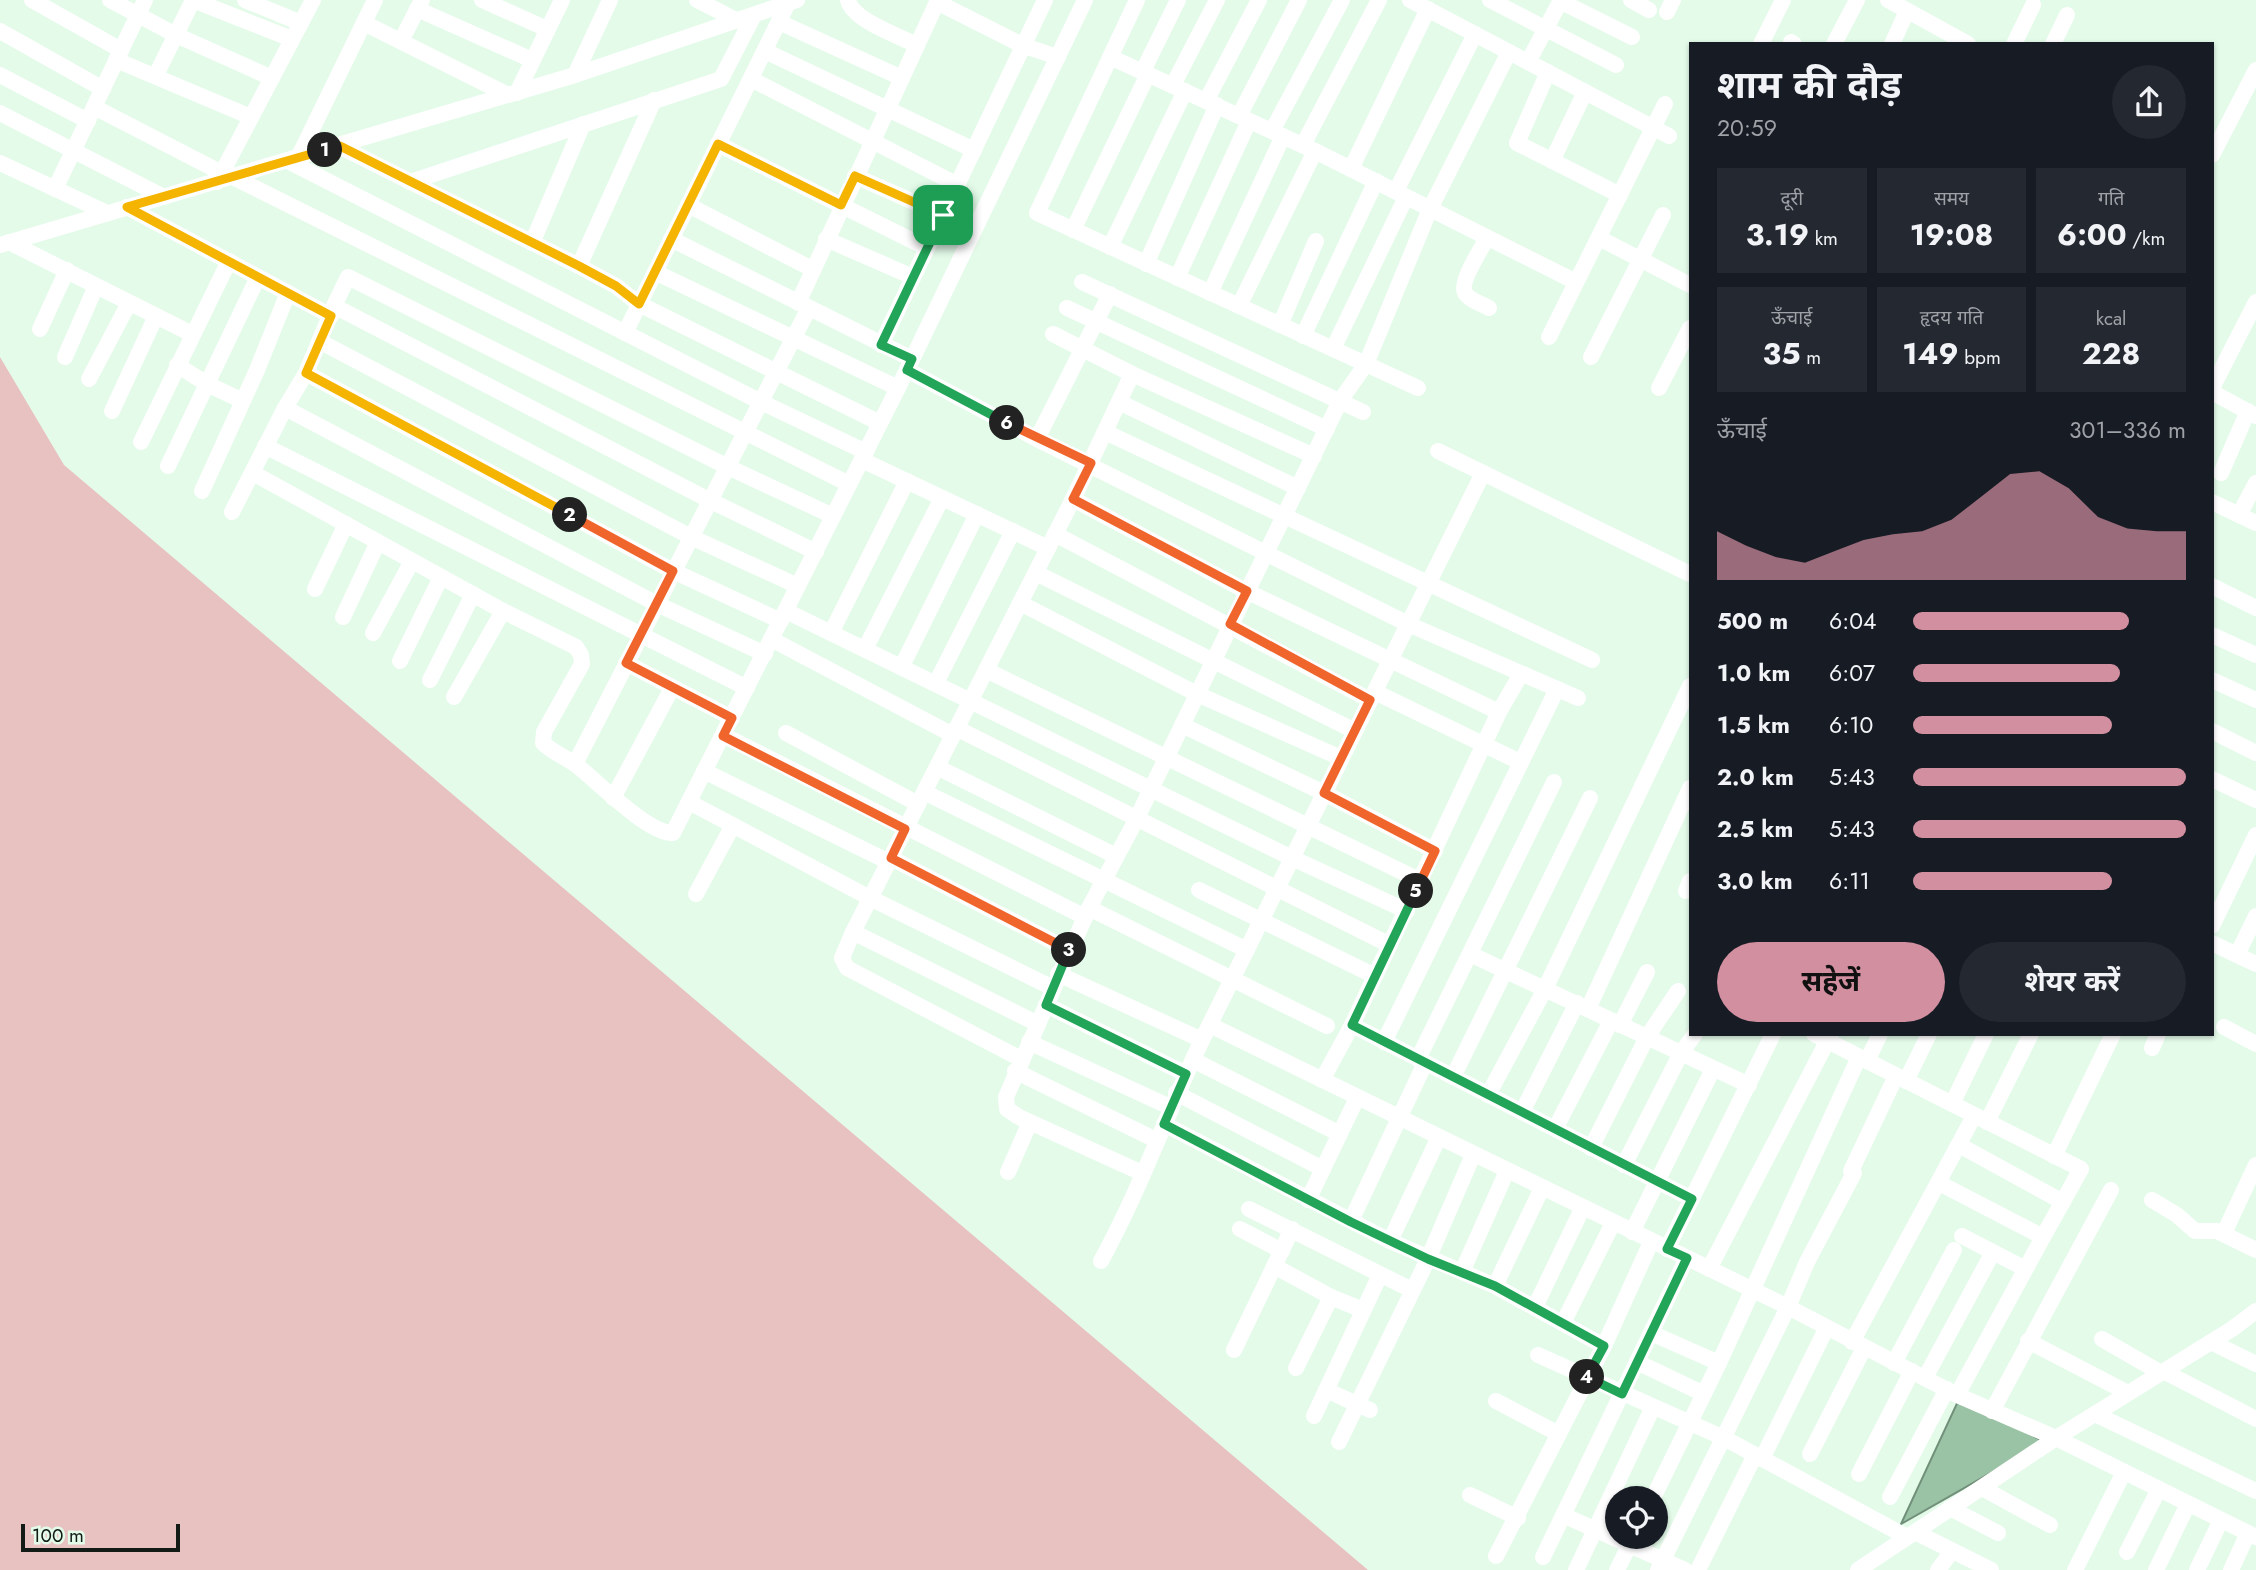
<!DOCTYPE html>
<html lang="hi">
<head>
<meta charset="utf-8">
<style>
	:root { --surface:#171b24; --page:#242831; --text:#f1f3f6; --muted:#9ea1a6; --accent:#d28fa0 }
	body { margin:0; font-family:Jost,"Noto Sans Devanagari",sans-serif; background:var(--page); color:var(--text); height:100vh; display:flex; flex-direction:column; font-size:26px; white-space:nowrap }
	* { box-sizing:border-box; margin:0 }
	p { font-size:23px; color:var(--muted) }
	.icon { flex:none; width:38px; height:38px; fill:none; stroke:currentColor; stroke-width:2; stroke-linecap:round; stroke-linejoin:round }
	.map { position:relative; flex:1; overflow:hidden }
	.side { position:absolute; left:1689px; top:42px; width:525px; height:994px; display:flex; flex-direction:column; background:var(--surface); border-radius:0px; box-shadow:0 2px 5px #0004 }
	.side>* { flex:none }
	.buttons { position:absolute; left:1605px; top:1486px; display:grid; gap:14px }
	.buttons a { display:grid; place-items:center; width:63px; height:63px; border-radius:50%; background:var(--surface); box-shadow:0 2px 5px #0004; font-size:35px }
	.scale { position:absolute; left:21px; bottom:18px; width:159px; box-sizing:border-box; padding-left:7px; border:4px solid #121b15; border-top:0; font-size:19px; line-height:24px; white-space:nowrap; color:#121b15; -webkit-text-stroke:5px #e4fbea; paint-order:stroke }
	.pin { position:absolute; display:grid; place-items:center; width:60px; height:60px; color:#fff; margin:-30px; border-radius:14px; box-shadow:0 4px 10px #0006 }
	.km { position:absolute; width:35px; height:35px; margin:-18px; border-radius:50%; background:#222; color:#fff; font-size:19px; line-height:35px; text-align:center }
	.round { display:grid; place-items:center; flex:none; width:74px; height:74px; border-radius:37px; background:var(--page) }
	.summary { display:flex; align-items:center; justify-content:space-between; height:119px; padding:0 28px }
	h1 { font-size:38px; font-weight:700; line-height:52px }
	.metrics { display:grid; grid-template-columns:repeat(3,1fr); gap:10px; height:119px; padding:7px 28px }
	.metrics div { display:grid; align-content:center; border-radius:0px; background:var(--page); text-align:center }
	.metrics b { font-size:30px; font-weight:700 }
	.metrics small { font-size:19px; font-weight:400 }
	.metrics p { font-size:19px }
	.chart { height:196px; padding:14px 28px }
	.chart p { display:flex; justify-content:space-between }
	.chart svg { width:100%; height:126px; margin-top:7px; fill:var(--accent); opacity:.7 }
	.action { display:flex; gap:14px; margin-top:auto; padding:14px 28px }
	.action a { flex:1; height:80px; border-radius:42px; background:var(--accent); color:#111; font-size:28px; font-weight:700; line-height:80px; text-align:center }
	.action a+a { background:var(--page); color:var(--text) }
	ul { padding:0 28px; list-style:none; font-size:23px }
	li { display:grid; grid-template-columns:112px 84px 1fr; align-items:center; height:52px }
	li i { height:18px; border-radius:9px; background:var(--accent) }
	.map>svg:first-child { display:block }
</style>
</head>
<body>
<div class="map">
<svg width="2256" height="1570" viewBox="0 0 2256 1570">
	<rect width="100%" height="100%" fill="#e4fbea"/>
	<path fill="#e8c1c1" d="M 0,357 L 64,465 L 1368,1570 L 0,1570 Z"/>
	<path fill="#9ac2a5" stroke="#71907a" stroke-width="2" d="M 1959,1399 L 2045,1442 L 1901,1524 Z"/>
	<g fill="none" stroke-linecap="round" stroke-linejoin="round">
		<g stroke="#fff" stroke-width="16">
			<path d="M 32,0 L 121,50"/>
			<path d="M 110,0 L 176,35 L 272,78"/>
			<path d="M 193,0 L 292,39"/>
			<path d="M 245,0 L 301,23"/>
			<path d="M 482,0 L 547,29"/>
			<path d="M 697,0 L 736,20"/>
			<path d="M 848,0 C 852,20 899,36 917,45"/>
			<path d="M 1137,0 L 1037,213 L 1418,388"/>
			<path d="M 1410,0 L 1669,136"/>
			<path d="M 1490,0 L 1616,65"/>
			<path d="M 1631,0 L 1649,10"/>
			<path d="M 1888,0 L 1968,44"/>
			<path d="M 1560,1 L 1632,37"/>
			<path d="M 937,2 L 1024,46 L 1058,57"/>
			<path d="M 417,9 L 532,60"/>
			<path d="M 1667,12 L 1673,0"/>
			<path d="M 779,22 L 902,78"/>
			<path d="M 364,23 L 508,95"/>
			<path d="M 0,31 L 103,89"/>
			<path d="M 401,41 L 422,0"/>
			<path d="M 1791,42 L 1794,44"/>
			<path d="M 1761,44 L 1783,0"/>
			<path d="M 1834,44 L 1857,0"/>
			<path d="M 1892,44 L 1907,11"/>
			<path d="M 2014,44 L 2033,5"/>
			<path d="M 2053,44 L 2067,15"/>
			<path d="M 765,51 L 974,150"/>
			<path d="M 1110,57 L 1315,151 L 1576,282"/>
			<path d="M 116,60 L 251,117"/>
			<path d="M 1528,62 L 1561,0"/>
			<path d="M 1143,71 L 1178,0"/>
			<path d="M 1548,72 L 1517,143 L 1620,195"/>
			<path d="M 0,75 L 88,121"/>
			<path d="M 156,75 L 193,0"/>
			<path d="M 575,75 L 610,0"/>
			<path d="M 751,79 L 958,185"/>
			<path d="M 1173,85 L 1217,0"/>
			<path d="M 517,93 L 562,0"/>
			<path d="M 1206,101 L 1259,0"/>
			<path d="M 94,107 L 222,173"/>
			<path d="M 0,113 L 164,197"/>
			<path d="M 1239,116 L 1299,0"/>
			<path d="M 1272,131 L 1342,0"/>
			<path d="M 718,144 L 927,248"/>
			<path d="M 1303,145 L 1379,0"/>
			<path d="M 339,146 L 579,266 L 654,100"/>
			<path d="M 2212,155 L 2256,70"/>
			<path d="M 298,158 L 375,0"/>
			<path d="M 288,161 L 761,402 L 866,452"/>
			<path d="M 1552,161 L 1585,92"/>
			<path d="M 0,163 L 107,213"/>
			<path d="M 1351,169 L 1428,9"/>
			<path d="M 855,176 L 943,215"/>
			<path d="M 233,177 L 849,484"/>
			<path d="M 217,182 L 313,0"/>
			<path d="M 410,182 L 721,79 L 754,15"/>
			<path d="M 55,189 L 145,0"/>
			<path d="M 1396,191 L 1475,34"/>
			<path d="M 688,205 L 812,269"/>
			<path d="M 127,207 L 331,316"/>
			<path d="M 1073,230 L 1148,74"/>
			<path d="M 1487,238 C 1482,248 1459,282 1465,293 C 1469,300 1482,304 1489,308"/>
			<path d="M 1599,238 L 1690,285"/>
			<path d="M 671,239 L 912,359"/>
			<path d="M 826,239 L 913,277"/>
			<path d="M 9,242 L 192,334"/>
			<path d="M 532,243 L 583,124"/>
			<path d="M 0,245 L 575,75 L 797,0"/>
			<path d="M 1110,247 L 1185,91"/>
			<path d="M 1146,264 L 1217,105"/>
			<path d="M 579,266 L 616,286 L 639,304 L 880,423"/>
			<path d="M 655,272 L 898,388"/>
			<path d="M 1177,278 L 1249,121"/>
			<path d="M 1082,282 L 1363,412"/>
			<path d="M 1210,293 L 1283,136"/>
			<path d="M 798,303 L 938,0"/>
			<path d="M 334,306 L 348,277 L 728,467 L 833,516"/>
			<path d="M 1239,306 L 1315,151"/>
			<path d="M 1067,308 L 1327,429"/>
			<path d="M 1280,325 L 1316,241"/>
			<path d="M 40,329 L 67,270"/>
			<path d="M 625,333 L 788,3"/>
			<path d="M 1053,334 L 1132,374 L 1314,456"/>
			<path d="M 1303,336 L 1376,181"/>
			<path d="M 1549,337 L 1665,104"/>
			<path d="M 321,342 L 691,537 L 798,586"/>
			<path d="M 881,345 L 1045,0"/>
			<path d="M 1333,349 L 1406,197"/>
			<path d="M 65,357 L 96,286"/>
			<path d="M 1591,357 L 1663,215"/>
			<path d="M 177,365 L 207,384 L 241,400"/>
			<path d="M 907,370 L 1037,439 L 1408,624 L 1578,698"/>
			<path d="M 306,373 L 673,571 L 781,621"/>
			<path d="M 89,379 L 129,303"/>
			<path d="M 1659,388 L 1690,328"/>
			<path d="M 2212,388 L 2256,302"/>
			<path d="M 2212,392 L 2256,416"/>
			<path d="M 1119,402 L 1298,488"/>
			<path d="M 285,408 L 657,604 L 765,654"/>
			<path d="M 112,411 L 156,316"/>
			<path d="M 1105,432 L 1592,660"/>
			<path d="M 1037,439 L 1110,294"/>
			<path d="M 141,442 L 229,261"/>
			<path d="M 265,446 L 747,688"/>
			<path d="M 1438,451 L 1690,574"/>
			<path d="M 862,460 L 1048,548"/>
			<path d="M 168,466 L 258,277"/>
			<path d="M 253,473 L 503,611 L 576,647 L 581,655 L 582,664 L 544,732 L 543,743 C 552,752 565,757 575,764 C 596,780 648,834 673,833 L 907,370 L 1085,0"/>
			<path d="M 2221,473 L 2248,411"/>
			<path d="M 202,491 L 257,370 L 288,293"/>
			<path d="M 1073,499 L 1246,591 L 1499,712"/>
			<path d="M 2212,502 L 2256,523"/>
			<path d="M 232,512 L 285,408 L 306,373 L 334,306 L 709,500 L 816,552"/>
			<path d="M 2239,515 L 2256,483"/>
			<path d="M 1055,534 L 1370,700"/>
			<path d="M 1036,573 L 1355,731"/>
			<path d="M 2212,586 L 2256,608"/>
			<path d="M 315,589 L 346,524"/>
			<path d="M 1020,603 L 1197,694 L 1341,758"/>
			<path d="M 786,611 L 1292,858 L 1407,911"/>
			<path d="M 343,617 L 378,542"/>
			<path d="M 373,633 L 412,561"/>
			<path d="M 831,633 L 907,481"/>
			<path d="M 2212,635 L 2256,655"/>
			<path d="M 771,639 L 953,735"/>
			<path d="M 865,649 L 942,498"/>
			<path d="M 400,661 L 441,577"/>
			<path d="M 626,663 L 732,718"/>
			<path d="M 902,666 L 977,514"/>
			<path d="M 986,670 L 1421,881"/>
			<path d="M 430,680 L 473,594"/>
			<path d="M 2212,680 L 2256,700"/>
			<path d="M 936,683 L 1013,531"/>
			<path d="M 1375,692 L 1520,762"/>
			<path d="M 454,697 L 503,611"/>
			<path d="M 1182,725 L 1324,793 L 1435,851"/>
			<path d="M 956,728 L 1390,945"/>
			<path d="M 2212,731 L 2256,753"/>
			<path d="M 786,733 L 918,804"/>
			<path d="M 723,735 L 1085,917"/>
			<path d="M 575,764 L 809,308"/>
			<path d="M 937,767 L 1116,856"/>
			<path d="M 704,771 L 889,862"/>
			<path d="M 2212,779 L 2256,800"/>
			<path d="M 924,792 L 1247,950"/>
			<path d="M 613,798 L 672,688"/>
			<path d="M 689,802 L 870,898 L 1053,988"/>
			<path d="M 891,858 L 1069,950"/>
			<path d="M 1199,890 L 1375,976"/>
			<path d="M 1686,891 L 1690,881"/>
			<path d="M 696,894 L 733,825"/>
			<path d="M 1089,908 L 1327,1026"/>
			<path d="M 2212,926 L 2256,835"/>
			<path d="M 853,932 L 1038,1024"/>
			<path d="M 2212,943 L 2256,964"/>
			<path d="M 1470,954 L 1749,1085"/>
			<path d="M 2237,955 L 2256,916"/>
			<path d="M 1058,974 L 1202,1040"/>
			<path d="M 1046,1005 L 1186,1074"/>
			<path d="M 1588,1009 L 1690,788"/>
			<path d="M 1210,1025 L 1788,1307 L 1957,1395 L 2056,1438 L 2256,1537"/>
			<path d="M 1352,1025 L 1692,1199"/>
			<path d="M 1620,1025 L 1647,972"/>
			<path d="M 2224,1027 L 2256,1044"/>
			<path d="M 1814,1034 L 2081,1169 L 2043,1237"/>
			<path d="M 1029,1042 L 1170,1107"/>
			<path d="M 1384,1042 L 1557,689"/>
			<path d="M 2152,1048 L 2158,1034"/>
			<path d="M 1021,1059 L 847,968 L 842,958 L 853,932 L 1073,499 L 1132,374"/>
			<path d="M 1418,1059 L 1554,782"/>
			<path d="M 1193,1060 L 1340,1134"/>
			<path d="M 1867,1061 L 1880,1034"/>
			<path d="M 1015,1071 L 1156,1140"/>
			<path d="M 1453,1077 L 1590,798"/>
			<path d="M 1322,1080 L 1352,1025 L 1499,712 L 1521,674"/>
			<path d="M 1906,1081 L 1929,1034"/>
			<path d="M 1176,1093 L 1323,1169"/>
			<path d="M 1488,1095 L 1545,989 L 1690,686"/>
			<path d="M 1952,1104 L 1986,1034"/>
			<path d="M 1522,1112 L 1577,1003"/>
			<path d="M 1987,1122 L 2031,1034"/>
			<path d="M 1164,1124 L 1390,1241 L 1495,1286 L 1604,1346"/>
			<path d="M 1555,1129 L 1611,1021"/>
			<path d="M 1959,1145 L 2063,1202"/>
			<path d="M 1591,1148 L 1647,1037 L 1678,991"/>
			<path d="M 2054,1156 L 2113,1034"/>
			<path d="M 1624,1165 L 1681,1053 L 1695,1034"/>
			<path d="M 1851,1171 L 1896,1076"/>
			<path d="M 1008,1172 L 1030,1122"/>
			<path d="M 1142,1173 L 1019,1117 L 1007,1109 L 1006,1097 L 1089,908 L 1136,820 L 1340,401 L 1366,364 L 1430,209 L 1509,52"/>
			<path d="M 1939,1183 L 2043,1237 L 1957,1395"/>
			<path d="M 1308,1200 L 1357,1098"/>
			<path d="M 2152,1200 L 2177,1215 L 2195,1231 L 2217,1231 L 2256,1250"/>
			<path d="M 1249,1209 L 1412,1290"/>
			<path d="M 1351,1221 L 1425,1063"/>
			<path d="M 1240,1229 L 1282,1251"/>
			<path d="M 1632,1232 L 1713,1069"/>
			<path d="M 2224,1233 L 2256,1165"/>
			<path d="M 1962,1236 L 2018,1265"/>
			<path d="M 1390,1241 L 1439,1137"/>
			<path d="M 1667,1249 L 1773,1034"/>
			<path d="M 1101,1261 C 1140,1190 1167,1113 1202,1040 L 1483,473"/>
			<path d="M 1274,1266 L 1331,1297 L 1363,1310"/>
			<path d="M 1709,1269 L 1831,1034"/>
			<path d="M 1462,1272 L 1507,1171"/>
			<path d="M 1495,1286 L 1542,1188"/>
			<path d="M 1535,1307 L 1582,1209"/>
			<path d="M 1564,1321 L 1613,1223"/>
			<path d="M 1651,1333 L 1719,1363"/>
			<path d="M 2102,1339 L 2161,1373"/>
			<path d="M 2028,1341 L 2128,1393"/>
			<path d="M 1852,1342 L 1974,1116"/>
			<path d="M 2211,1342 L 2256,1364"/>
			<path d="M 1234,1350 L 1292,1229"/>
			<path d="M 1538,1355 L 1724,1438 L 1907,1537"/>
			<path d="M 1637,1362 L 1704,1394"/>
			<path d="M 1894,1363 L 1954,1250"/>
			<path d="M 1296,1368 L 1331,1297"/>
			<path d="M 2165,1372 L 2256,1419"/>
			<path d="M 1925,1378 L 1993,1252"/>
			<path d="M 1326,1390 L 1370,1410"/>
			<path d="M 1496,1401 L 1559,1434"/>
			<path d="M 1992,1411 L 2111,1190"/>
			<path d="M 2095,1414 L 2256,1491"/>
			<path d="M 1314,1416 L 1380,1275"/>
			<path d="M 1339,1442 L 1428,1259 L 1473,1155"/>
			<path d="M 1810,1454 L 1864,1348"/>
			<path d="M 1762,1459 L 1826,1329"/>
			<path d="M 1859,1474 L 1912,1371"/>
			<path d="M 1982,1488 L 2050,1525"/>
			<path d="M 1470,1495 L 1518,1518"/>
			<path d="M 1890,1497 L 1947,1389"/>
			<path d="M 1653,1498 L 1719,1363 L 1859,1057"/>
			<path d="M 1950,1508 L 1998,1533"/>
			<path d="M 1563,1515 L 1685,1570"/>
			<path d="M 1915,1532 L 1991,1570"/>
			<path d="M 2127,1552 L 2159,1489"/>
			<path d="M 1496,1556 L 1604,1346 L 1651,1242"/>
			<path d="M 1543,1557 L 1687,1258"/>
			<path d="M 1576,1570 L 1653,1407"/>
			<path d="M 1617,1570 L 1634,1536"/>
			<path d="M 1658,1570 L 1788,1307 L 1807,1262 L 1854,1173"/>
			<path d="M 1698,1570 L 1755,1455"/>
			<path d="M 1858,1570 L 2056,1438 L 2232,1329 L 2256,1311"/>
			<path d="M 1938,1570 L 1952,1551"/>
			<path d="M 2075,1570 L 2124,1472"/>
			<path d="M 2156,1570 L 2188,1504"/>
			<path d="M 2197,1570 L 2221,1520"/>
			<path d="M 2231,1570 L 2248,1533"/>
		</g>
	</g>
	<g fill="none" stroke-linecap="round" stroke-linejoin="round">
		<defs>
			<path id="split-1" d="M 325,150 L 340,146 L 579,266 L 616,286 L 639,304 L 718,144 L 841,205 L 855,176 L 943,215"/>
			<path id="split-2" d="M 325,150 L 127,207 L 331,316 L 306,373 L 570,515"/>
			<path id="split-3" d="M 570,515 L 673,571 L 626,663 L 732,718 L 723,736 L 905,829 L 891,858 L 1069,950"/>
			<path id="split-4" d="M 1069,950 L 1046,1005 L 1186,1074 L 1164,1124 L 1351,1222 L 1428,1259 L 1495,1286 L 1604,1346 L 1587,1377"/>
			<path id="split-5" d="M 1416,891 L 1352,1025 L 1692,1199 L 1667,1249 L 1687,1258 L 1622,1394 L 1587,1377"/>
			<path id="split-6" d="M 1007,423 L 1091,463 L 1073,499 L 1247,591 L 1230,624 L 1370,700 L 1324,793 L 1435,851 L 1416,891"/>
			<path id="split-7" d="M 943,215 L 881,345 L 912,359 L 907,370 L 1007,423"/>
		</defs>
		<use href="#split-1" stroke="#fff" stroke-width="14"/>
		<use href="#split-2" stroke="#fff" stroke-width="14"/>
		<use href="#split-3" stroke="#fff" stroke-width="14"/>
		<use href="#split-4" stroke="#fff" stroke-width="14"/>
		<use href="#split-5" stroke="#fff" stroke-width="14"/>
		<use href="#split-6" stroke="#fff" stroke-width="14"/>
		<use href="#split-7" stroke="#fff" stroke-width="14"/>
		<use href="#split-1" stroke="#f5b400" stroke-width="9"/>
		<use href="#split-2" stroke="#f5b400" stroke-width="9"/>
		<use href="#split-3" stroke="#f0652b" stroke-width="9"/>
		<use href="#split-4" stroke="#22a559" stroke-width="9"/>
		<use href="#split-5" stroke="#22a559" stroke-width="9"/>
		<use href="#split-6" stroke="#f0652b" stroke-width="9"/>
		<use href="#split-7" stroke="#22a559" stroke-width="9"/>
	</g>
</svg>
<div class="buttons">
<a><svg class="icon" aria-label="locate" viewBox="0 0 24 24"><circle cx="12" cy="12" r="6"/><path d="M12 2v4M12 18v4M2 12h4M18 12h4"/></svg></a>
</div>
<div class="scale">100 m</div>
<div class="pin" style="left:943px;top:215px;background:#1e9e55"><svg class="icon" aria-label="arrive" viewBox="0 0 24 24"><path d="M6 21V4h12l-3 4 3 4H6"/></svg></div>
<b class="km" style="left:325px;top:150px">1</b>
<b class="km" style="left:570px;top:515px">2</b>
<b class="km" style="left:1069px;top:950px">3</b>
<b class="km" style="left:1587px;top:1377px">4</b>
<b class="km" style="left:1416px;top:891px">5</b>
<b class="km" style="left:1007px;top:423px">6</b>
<section class="side">
<div class="summary"><div><h1>शाम की दौड़</h1><p>20:59</p></div><a class="round"><svg class="icon" aria-label="share" viewBox="0 0 24 24"><path d="M12 15V3M7 8l5-5 5 5M5 13v7h14v-7"/></svg></a></div>
<div class="metrics">
<div><p>दूरी</p><b>3.19<small> km</small></b></div>
<div><p>समय</p><b>19:08</b></div>
<div><p>गति</p><b>6:00<small> /km</small></b></div>
</div>
<div class="metrics">
<div><p>ऊँचाई</p><b>35<small> m</small></b></div>
<div><p>हृदय गति</p><b>149<small> bpm</small></b></div>
<div><p>kcal</p><b>228</b></div>
</div>
<div class="chart"><p><span>ऊँचाई</span>301–336 m</p>
<svg viewBox="0 0 160 44" preserveAspectRatio="none"><path d="M0 44V27L10 32L20 36L30 38L40 34L50 30L60 28L70 27L80 23L90 15L100 7L110 6L120 12L130 22L140 26L150 27L160 27V44z"/></svg>
</div>
<ul>
<li><b>500 m</b>6:04<i style="width:79%"></i></li>
<li><b>1.0 km</b>6:07<i style="width:76%"></i></li>
<li><b>1.5 km</b>6:10<i style="width:73%"></i></li>
<li><b>2.0 km</b>5:43<i style="width:100%"></i></li>
<li><b>2.5 km</b>5:43<i style="width:100%"></i></li>
<li><b>3.0 km</b>6:11<i style="width:73%"></i></li>
</ul>
<div class="action"><a>सहेजें</a><a>शेयर करें</a></div>
</section>
</div>
</body>
</html>
